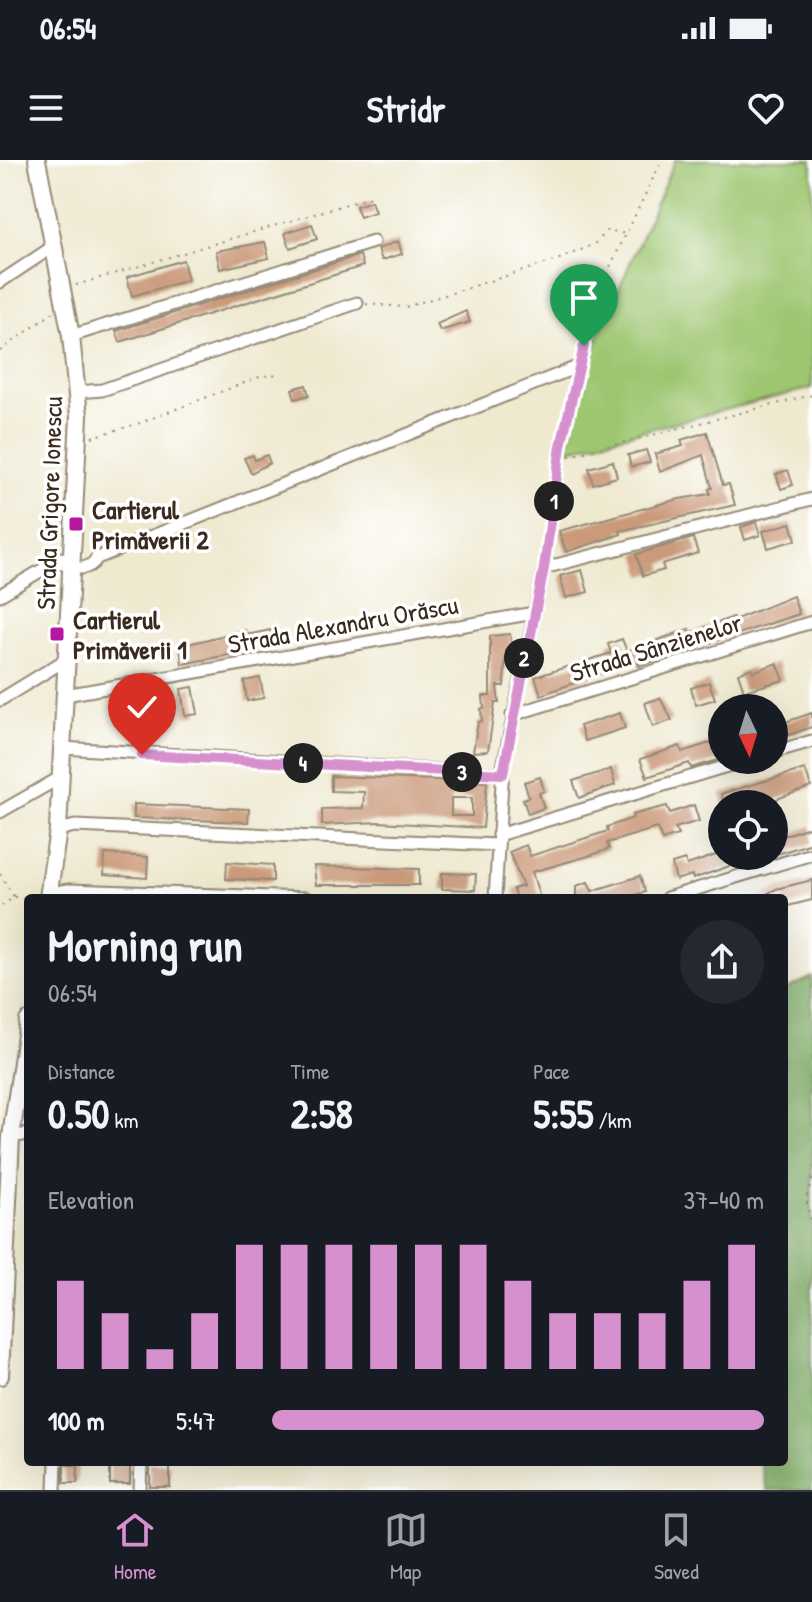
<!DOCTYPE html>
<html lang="en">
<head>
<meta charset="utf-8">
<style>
	:root { --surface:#171b24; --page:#242831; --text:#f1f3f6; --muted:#9ea1a6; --line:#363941; --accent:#d690ce }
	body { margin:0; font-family:"Patrick Hand",sans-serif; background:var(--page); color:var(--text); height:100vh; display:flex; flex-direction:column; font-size:30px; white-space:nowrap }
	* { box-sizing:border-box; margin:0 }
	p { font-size:26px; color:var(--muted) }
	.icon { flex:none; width:44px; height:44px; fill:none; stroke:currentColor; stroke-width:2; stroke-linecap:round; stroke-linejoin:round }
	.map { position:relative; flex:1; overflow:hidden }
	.details { position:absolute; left:24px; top:734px; width:764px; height:572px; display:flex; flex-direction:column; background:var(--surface); border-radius:8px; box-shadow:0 8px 32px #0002 }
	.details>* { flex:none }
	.needle { width:52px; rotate:176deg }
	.tools { position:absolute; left:708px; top:534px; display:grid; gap:16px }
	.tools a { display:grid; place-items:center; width:80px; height:80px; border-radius:50%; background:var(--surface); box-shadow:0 8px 32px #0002; font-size:40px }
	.pin { position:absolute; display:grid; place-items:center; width:68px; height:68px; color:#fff; margin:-82px -34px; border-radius:50% 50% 50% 0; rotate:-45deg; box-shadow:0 0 8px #0007 }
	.pin .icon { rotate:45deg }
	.km { position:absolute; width:40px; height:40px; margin:-20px; border-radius:50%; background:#222; color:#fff; font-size:22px; line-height:40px; text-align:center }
	.round { display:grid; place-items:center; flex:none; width:84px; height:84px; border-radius:42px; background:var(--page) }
	.head { display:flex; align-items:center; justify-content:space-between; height:136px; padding:0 24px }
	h1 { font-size:44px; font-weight:700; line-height:60px }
	.stats { display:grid; grid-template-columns:repeat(3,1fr); gap:12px; height:136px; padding:8px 24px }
	.stats div { display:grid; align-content:center }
	.stats b { font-size:40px; font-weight:700 }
	.stats small { font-size:22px; font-weight:400 }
	.stats p { font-size:22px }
	.chart { height:224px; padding:16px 24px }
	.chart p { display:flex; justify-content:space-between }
	.chart svg { width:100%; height:144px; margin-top:8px; stroke:var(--accent); stroke-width:6 }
	ul { padding:0 24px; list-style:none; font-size:26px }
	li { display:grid; grid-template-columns:128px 96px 1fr; align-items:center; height:60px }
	li i { height:20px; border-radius:10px; background:var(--accent) }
	.status { display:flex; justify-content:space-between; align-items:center; height:56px; padding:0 40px; background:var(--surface); direction:ltr }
	.status svg { height:22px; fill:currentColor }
	header { display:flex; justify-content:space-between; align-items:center; height:104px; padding:0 24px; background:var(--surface); font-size:36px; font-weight:700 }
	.tab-bar { display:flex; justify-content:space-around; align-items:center; height:112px; border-top:2px solid var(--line); background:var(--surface); font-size:22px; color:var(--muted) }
	.tab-bar a { display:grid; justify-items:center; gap:4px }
	.tab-bar .current { color:var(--accent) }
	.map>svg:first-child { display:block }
</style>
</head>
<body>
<div class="status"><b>06:54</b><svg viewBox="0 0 49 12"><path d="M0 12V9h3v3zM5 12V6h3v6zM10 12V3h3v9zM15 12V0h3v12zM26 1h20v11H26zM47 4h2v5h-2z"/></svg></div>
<header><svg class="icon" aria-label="menu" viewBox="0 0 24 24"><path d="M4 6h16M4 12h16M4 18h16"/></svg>Stridr<svg class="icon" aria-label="heart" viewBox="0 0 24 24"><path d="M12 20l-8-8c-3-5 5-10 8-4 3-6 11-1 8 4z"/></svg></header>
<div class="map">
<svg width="812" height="1330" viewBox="0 0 812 1330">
	<rect width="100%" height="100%" fill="#fff"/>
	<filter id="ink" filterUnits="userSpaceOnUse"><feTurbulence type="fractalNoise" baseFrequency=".0125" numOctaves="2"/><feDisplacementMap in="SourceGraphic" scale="16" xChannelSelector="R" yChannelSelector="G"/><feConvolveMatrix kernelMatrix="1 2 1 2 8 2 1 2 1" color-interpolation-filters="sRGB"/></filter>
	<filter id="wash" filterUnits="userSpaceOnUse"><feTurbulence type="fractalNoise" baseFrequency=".006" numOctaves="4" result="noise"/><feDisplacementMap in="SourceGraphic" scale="32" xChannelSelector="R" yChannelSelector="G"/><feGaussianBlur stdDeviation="1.8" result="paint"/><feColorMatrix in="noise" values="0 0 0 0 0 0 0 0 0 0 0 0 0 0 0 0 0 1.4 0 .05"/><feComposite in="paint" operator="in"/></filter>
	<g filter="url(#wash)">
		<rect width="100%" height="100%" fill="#efe9d0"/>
		<path fill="#9ec671" stroke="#6c7848" stroke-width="2" d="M 675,0 L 812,0 L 812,228 L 566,290 L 598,177 Z"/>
		<path fill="#7eab63" stroke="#5c6a40" stroke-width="2" d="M 812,817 L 812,1330 L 767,1330 L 760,1302 L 784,1302 L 784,830 Z"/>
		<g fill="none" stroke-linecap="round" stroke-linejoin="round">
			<path stroke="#5fc4dd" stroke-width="3" d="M 0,442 L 38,420"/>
		</g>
		<g id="blocks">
			<g fill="#cb9a7a" fill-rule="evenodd">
				<path d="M 371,41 L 375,52 L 360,57 L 356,46 Z"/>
				<path d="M 312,64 L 317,79 L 290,88 L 285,73 Z"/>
				<path d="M 398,81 L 402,94 L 382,100 L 378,89 Z"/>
				<path d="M 265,82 L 269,98 L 220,109 L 216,91 Z"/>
				<path d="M 360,95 L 363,106 L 120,182 L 116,171 Z"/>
				<path d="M 183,100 L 188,120 L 132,136 L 127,117 Z"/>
				<path d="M 466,151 L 470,162 L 440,171 L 437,164 Z"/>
				<path d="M 306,225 L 309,235 L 295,239 L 292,229 Z"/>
				<path d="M 707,272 L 723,325 L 729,324 L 735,345 L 620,371 L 621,374 L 566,392 L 559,371 L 679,339 L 710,334 L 709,329 L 712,328 L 703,295 L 660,312 L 655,294 L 683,286 L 681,280 Z"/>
				<path d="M 646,290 L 650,302 L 631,307 L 628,295 Z"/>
				<path d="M 253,295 L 255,300 L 267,295 L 270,303 L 251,313 L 244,298 Z"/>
				<path d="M 613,301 L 617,317 L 593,324 L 589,308 Z"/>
				<path d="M 788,310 L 793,325 L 781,329 L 776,314 Z"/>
				<path d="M 756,362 L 760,375 L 745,380 L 741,367 Z"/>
				<path d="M 791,363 L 796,380 L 768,388 L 763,371 Z"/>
				<path d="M 693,378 L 698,393 L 662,404 L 664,410 L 643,416 L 636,394 Z"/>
				<path d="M 582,410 L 588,432 L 566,438 L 560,416 Z"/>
				<path d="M 793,436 L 799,454 L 639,506 L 637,500 L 541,535 L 535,517 L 611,493 L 608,484 L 622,479 L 627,491 L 689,469 L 691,473 L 733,457 L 734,460 Z"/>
				<path d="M 245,470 L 246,475 L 271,470 L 274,486 L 182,504 L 180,486 Z"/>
				<path d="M 510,474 L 512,488 L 506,489 L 504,526 L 497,526 L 499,543 L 495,543 L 488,591 L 473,592 L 478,562 L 482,561 L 481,549 L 484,548 L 483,536 L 490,536 L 490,476 Z"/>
				<path d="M 777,503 L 784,520 L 744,531 L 738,513 L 752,508 L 753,512 Z"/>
				<path d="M 260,518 L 264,538 L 247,541 L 244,521 Z"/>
				<path d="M 709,522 L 715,539 L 696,545 L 691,528 Z"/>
				<path d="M 193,527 L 198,554 L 185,556 L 181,529 Z"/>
				<path d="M 158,537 L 160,554 L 138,557 L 136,545 Z"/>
				<path d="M 660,538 L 672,560 L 653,567 L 645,543 Z"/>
				<path d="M 620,553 L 625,568 L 585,581 L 580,566 Z"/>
				<path d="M 812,553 L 812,567 L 774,580 L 774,566 Z"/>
				<path d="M 722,579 L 722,599 L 691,608 L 689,603 L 647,617 L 640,599 L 680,586 L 682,592 Z"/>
				<path d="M 611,609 L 615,625 L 579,638 L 573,621 Z"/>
				<path d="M 805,609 L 811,627 L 771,641 L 770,638 L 751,644 L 724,644 L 721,634 Z"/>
				<path d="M 331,616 L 487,622 L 483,668 L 379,662 L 322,665 L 322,649 L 363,648 L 364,632 L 331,631 ZM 451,638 L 472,638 L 472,656 L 451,656 Z"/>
				<path d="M 540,617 L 544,631 L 539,633 L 544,648 L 528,654 L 523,639 L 529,637 L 524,622 Z"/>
				<path d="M 134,644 L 249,649 L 248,662 L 134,658 Z"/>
				<path d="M 694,645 L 699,661 L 675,668 L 678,675 L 662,680 L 657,668 L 607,683 L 609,689 L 592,695 L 532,712 L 540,738 L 516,738 L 513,729 L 523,726 L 509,692 L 526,685 L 530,696 L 608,671 L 607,667 L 633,658 L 632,655 L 667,646 L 670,653 Z"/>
				<path d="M 812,666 L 812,683 L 774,695 L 774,679 Z"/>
				<path d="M 722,693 L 722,696 L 752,698 L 693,719 L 692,715 L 676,720 L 672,704 L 685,700 L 687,705 Z"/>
				<path d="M 105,694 L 148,697 L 147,718 L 104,715 Z"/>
				<path d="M 227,702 L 273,705 L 273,721 L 226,719 Z"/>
				<path d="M 314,706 L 419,709 L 419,725 L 316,725 Z"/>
				<path d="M 442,713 L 476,714 L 475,730 L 442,729 Z"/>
				<path d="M 640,716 L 645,732 L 626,738 L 576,738 L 576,726 L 588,722 L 592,731 Z"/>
				<path d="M 812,720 L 812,740 L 784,747 L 784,738 L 759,738 L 776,729 Z"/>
				<rect x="110" y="1302" width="20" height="22"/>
				<path d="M 150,1303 L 170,1304 L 170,1327 L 150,1327 Z"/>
				<path d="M 64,1305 L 78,1305 L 77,1323 L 64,1323 Z"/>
			</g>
		</g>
	</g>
	<g filter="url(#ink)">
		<use href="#blocks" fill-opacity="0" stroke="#958a77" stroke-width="2"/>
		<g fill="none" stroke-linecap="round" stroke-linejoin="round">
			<defs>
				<g id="minor">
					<path d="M 0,122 L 54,86"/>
					<path d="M 71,176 L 373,82"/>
					<path d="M 77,232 L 102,230 L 357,143"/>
					<path d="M 57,402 C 73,407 87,414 97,398 L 577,207"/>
					<path d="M 0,435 L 62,398"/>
					<path d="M 65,535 L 534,453"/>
					<path d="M 0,540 L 67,499"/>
					<path d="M 512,555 L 812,462"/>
					<path d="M 62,588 L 503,614"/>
					<path d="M 774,592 L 812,581"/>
					<path d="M 0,652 L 61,617"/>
					<path d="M 58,670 L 75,666 L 497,685"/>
					<path d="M 498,675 L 747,600"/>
					<path d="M 49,733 L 69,730 L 306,738"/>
					<path d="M 495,738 L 503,607 L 544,408 L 812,339"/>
					<path d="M 667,738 L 812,694"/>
					<path d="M 11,977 L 28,974"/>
					<path d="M 55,1330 L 56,1302"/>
					<path d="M 140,1330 L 141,1302"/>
				</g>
				<g id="secondary">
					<path d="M 37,0 L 71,176 L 79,256 L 58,670 L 48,738"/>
					<path d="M 0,1216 L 11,977 L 28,861"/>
				</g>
			</defs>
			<use href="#minor" stroke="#958a77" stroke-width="15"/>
			<use href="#secondary" stroke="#958a77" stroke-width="20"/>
			<g stroke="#958a77" stroke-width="2" stroke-dasharray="2 6" stroke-linecap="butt">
				<path d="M 76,125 L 374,36"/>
				<path d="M 366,144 L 405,147 L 455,132 L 557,100 L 595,84 L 608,70 L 626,74"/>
				<path d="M 0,191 L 54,152"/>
				<path d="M 580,197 L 590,148 L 662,0"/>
				<path d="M 92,277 L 137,264 L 262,216 L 279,214"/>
				<path d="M 561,298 L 812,235"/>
				<path d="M 545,398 L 575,219"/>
				<path d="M 0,714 L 14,737 L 0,747"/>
				<path d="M 14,737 L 29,738"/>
				<path d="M 812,1019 L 806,1039 L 812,1066"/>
			</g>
			<use href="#minor" stroke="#fff" stroke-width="11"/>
			<use href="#secondary" stroke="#fff" stroke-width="16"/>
		</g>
	</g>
	<g fill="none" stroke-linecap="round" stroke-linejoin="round" filter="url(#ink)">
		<defs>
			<path id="route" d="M 142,595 L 503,614 L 544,408 L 561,286 L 584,186"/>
		</defs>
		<use href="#route" stroke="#fff" stroke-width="16"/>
		<use href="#route" stroke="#d690ce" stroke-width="10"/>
	</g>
	<g fill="#b5179e" stroke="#fff" stroke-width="3">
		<rect x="68" y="356" width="16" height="16" rx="4"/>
		<rect x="49" y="466" width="16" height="16" rx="4"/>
	</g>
	<g text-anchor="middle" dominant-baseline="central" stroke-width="7" stroke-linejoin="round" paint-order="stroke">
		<g font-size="26" fill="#3b2a1e" stroke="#fff">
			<text transform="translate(49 343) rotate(-88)">Strada Grigore Ionescu</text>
			<text transform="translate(343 464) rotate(-10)">Strada Alexandru Orăscu</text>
			<text transform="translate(656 487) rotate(-17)">Strada Sânzienelor</text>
		</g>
		<g font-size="26" font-weight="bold" fill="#3b2a1e" stroke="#fff" text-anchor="start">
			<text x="92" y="349">Cartierul<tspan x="92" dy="30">Primăverii 2</tspan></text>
			<text x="73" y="459">Cartierul<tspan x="73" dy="30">Primăverii 1</tspan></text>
		</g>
	</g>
</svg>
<div class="tools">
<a><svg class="needle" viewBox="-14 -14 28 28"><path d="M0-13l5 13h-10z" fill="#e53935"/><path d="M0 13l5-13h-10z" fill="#9ea1a6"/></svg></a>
<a><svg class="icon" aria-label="locate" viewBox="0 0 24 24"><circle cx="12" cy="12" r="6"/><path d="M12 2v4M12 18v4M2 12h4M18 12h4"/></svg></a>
</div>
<div class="pin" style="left:584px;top:186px;background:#1e9e55"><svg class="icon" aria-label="arrive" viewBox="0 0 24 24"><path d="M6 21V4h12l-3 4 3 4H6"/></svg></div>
<div class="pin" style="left:142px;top:595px;background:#d93025"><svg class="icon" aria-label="check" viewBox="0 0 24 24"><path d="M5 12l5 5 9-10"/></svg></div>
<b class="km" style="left:554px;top:341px">1</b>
<b class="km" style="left:524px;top:498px">2</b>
<b class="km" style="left:462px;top:612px">3</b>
<b class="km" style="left:303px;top:603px">4</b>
<section class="details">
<div class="head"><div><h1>Morning run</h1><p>06:54</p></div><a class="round"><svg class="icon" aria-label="share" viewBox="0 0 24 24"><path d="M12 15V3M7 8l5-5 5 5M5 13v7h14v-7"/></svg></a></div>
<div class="stats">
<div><p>Distance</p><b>0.50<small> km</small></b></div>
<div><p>Time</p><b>2:58</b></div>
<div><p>Pace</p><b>5:55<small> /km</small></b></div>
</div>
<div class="chart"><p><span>Elevation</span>37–40 m</p>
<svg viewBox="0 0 160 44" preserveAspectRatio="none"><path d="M5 44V17M15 44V27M25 44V38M35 44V27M45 44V6M55 44V6M65 44V6M75 44V6M85 44V6M95 44V6M105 44V17M115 44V27M125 44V27M135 44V27M145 44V17M155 44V6"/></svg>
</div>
<ul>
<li><b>100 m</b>5:47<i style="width:100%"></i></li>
</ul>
</section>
</div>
<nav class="tab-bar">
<a class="current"><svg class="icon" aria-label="home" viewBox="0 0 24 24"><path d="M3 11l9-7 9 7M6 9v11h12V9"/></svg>Home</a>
<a><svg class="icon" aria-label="map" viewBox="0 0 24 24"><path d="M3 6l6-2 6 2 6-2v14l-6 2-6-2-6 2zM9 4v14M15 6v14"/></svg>Map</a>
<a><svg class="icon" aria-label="saved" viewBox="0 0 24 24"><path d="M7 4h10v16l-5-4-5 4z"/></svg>Saved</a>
</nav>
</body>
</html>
